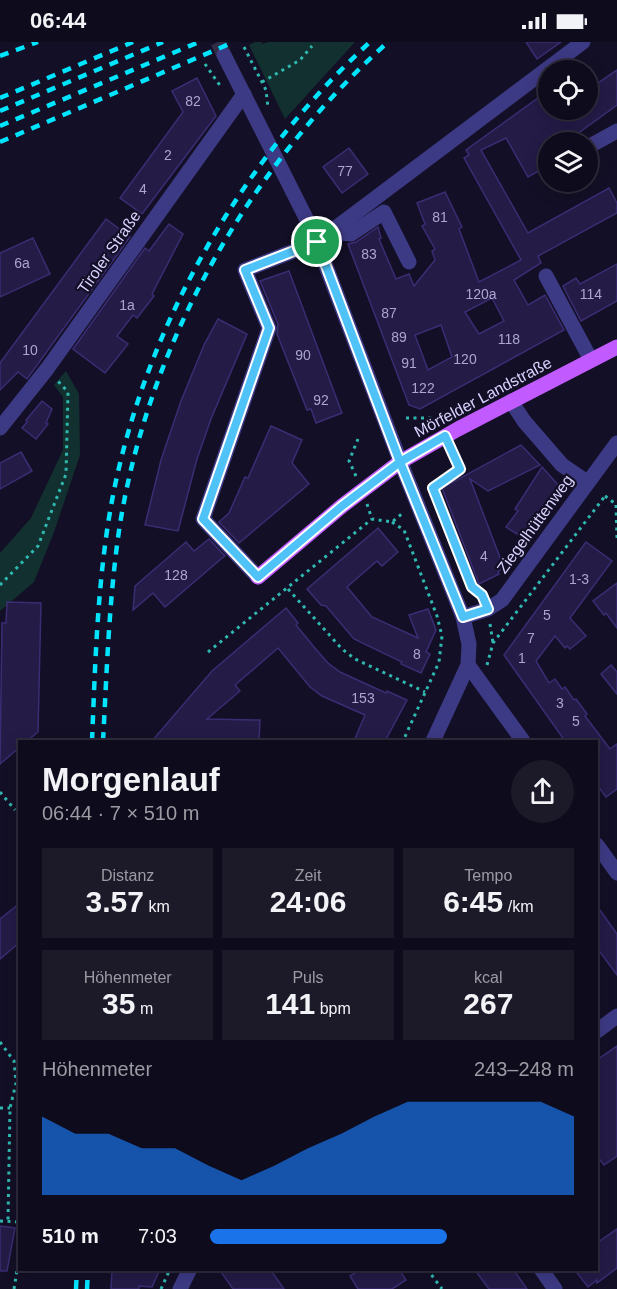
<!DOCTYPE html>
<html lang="de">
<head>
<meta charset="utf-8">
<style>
	:root { --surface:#0e0b1c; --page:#1c1929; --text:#f1f3f6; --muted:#9b9ba3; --line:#2e2b3b; --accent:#1a73e8 }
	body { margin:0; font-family:Arial,sans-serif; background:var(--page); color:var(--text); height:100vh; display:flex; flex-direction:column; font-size:22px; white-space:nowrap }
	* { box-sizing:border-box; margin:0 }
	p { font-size:20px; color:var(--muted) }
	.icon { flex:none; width:33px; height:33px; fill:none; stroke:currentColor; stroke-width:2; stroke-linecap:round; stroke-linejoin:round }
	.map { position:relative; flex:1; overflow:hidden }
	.panel { position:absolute; left:18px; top:698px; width:580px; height:531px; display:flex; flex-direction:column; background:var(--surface); border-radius:0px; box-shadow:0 3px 15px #0003,0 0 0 2px var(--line) }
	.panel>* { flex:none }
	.buttons { position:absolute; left:538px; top:18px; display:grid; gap:12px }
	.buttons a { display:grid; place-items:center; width:60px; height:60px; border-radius:50%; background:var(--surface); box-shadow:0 3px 15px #0003,0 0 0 2px var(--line); font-size:30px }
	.pin { position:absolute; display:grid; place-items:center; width:51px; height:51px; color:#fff; margin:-26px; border:3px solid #fff; border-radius:50%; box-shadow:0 2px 6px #0007 }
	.round { display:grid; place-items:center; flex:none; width:63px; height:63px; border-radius:32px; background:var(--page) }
	.overview { display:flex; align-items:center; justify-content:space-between; height:102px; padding:0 24px }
	h1 { font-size:33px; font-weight:600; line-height:45px }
	.metrics { display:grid; grid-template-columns:repeat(3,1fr); gap:9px; height:102px; padding:6px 24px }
	.metrics div { display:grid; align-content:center; border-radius:0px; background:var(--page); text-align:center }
	.metrics b { font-size:30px; font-weight:600 }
	.metrics small { font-size:16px; font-weight:400 }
	.metrics p { font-size:16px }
	.chart { height:168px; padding:12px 24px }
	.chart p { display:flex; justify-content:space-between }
	.chart svg { width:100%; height:108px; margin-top:6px; fill:var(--accent); opacity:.7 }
	ul { padding:0 24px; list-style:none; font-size:20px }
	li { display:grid; grid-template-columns:96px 72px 1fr; align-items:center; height:45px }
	li i { height:15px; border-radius:8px; background:var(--accent) }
	.status { display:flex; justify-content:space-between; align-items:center; height:42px; padding:0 30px; background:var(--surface); direction:ltr }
	.status svg { height:16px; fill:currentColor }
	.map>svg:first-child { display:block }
</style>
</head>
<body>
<div class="status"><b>06:44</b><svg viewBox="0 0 49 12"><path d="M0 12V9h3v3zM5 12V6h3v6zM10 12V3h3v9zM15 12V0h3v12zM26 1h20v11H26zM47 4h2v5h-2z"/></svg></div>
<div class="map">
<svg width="617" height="1247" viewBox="0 0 617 1247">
	<rect width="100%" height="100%" fill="#130f26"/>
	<g fill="#12302f">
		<path d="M 255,0 L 261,0 L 263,2 L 268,0 L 355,0 L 285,77 L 249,3 Z"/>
		<path d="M 66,329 L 79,352 L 80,413 L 54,490 L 34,540 L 0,569 L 0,511 L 31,476 L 63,408 L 63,355 L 54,343 Z"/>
	</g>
	<g fill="#241b47" stroke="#3b2d73" stroke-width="1.5" fill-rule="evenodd">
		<path d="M 526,0 L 561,0 L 537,17 Z"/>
		<path d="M 617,28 L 617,63 L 566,100 L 549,100 L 549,112 L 540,119 L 544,126 L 528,135 L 506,96 L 481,108 L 528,191 L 609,146 L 617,161 L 617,171 L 538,214 L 541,221 L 514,238 L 528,263 L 545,253 L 564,288 L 420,367 L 409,363 L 348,202 L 356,200 L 378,185 L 381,196 L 379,197 L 396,237 L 409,232 L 414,244 L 435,218 L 432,209 L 435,207 L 422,184 L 425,182 L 417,161 L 445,150 L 462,185 L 459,187 L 479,240 L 521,218 L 464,116 L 469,113 L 466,108 L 549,48 L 549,68 L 588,68 L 588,48 ZM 492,256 L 504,279 L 479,292 L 465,270 ZM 441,283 L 452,315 L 428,328 L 415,293 Z"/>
		<path d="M 197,36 L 216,74 L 142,172 L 120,156 L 183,70 L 172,49 Z"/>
		<path d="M 349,106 L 368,132 L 342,151 L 323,125 Z"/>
		<path d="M 106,177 L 130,195 L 27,337 L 18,330 L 0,348 L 0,321 Z"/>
		<path d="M 169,182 L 183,192 L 152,252 L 154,254 L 137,276 L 133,273 L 117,294 L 128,302 L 105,331 L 73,307 L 145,206 L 149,209 Z"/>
		<path d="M 33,196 L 50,232 L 0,255 L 0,211 Z"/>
		<path d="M 617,222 L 617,259 L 581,279 L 563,244 L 576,236 L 580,242 Z"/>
		<path d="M 289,229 L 342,371 L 316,381 L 311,367 L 307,368 L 277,292 L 278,282 L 260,239 Z"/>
		<path d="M 218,277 L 247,292 L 211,377 L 197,417 L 178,489 L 145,483 L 161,418 L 181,359 L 204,303 Z"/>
		<path d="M 42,359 L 52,367 L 46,381 L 48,382 L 36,397 L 22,386 L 27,380 L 26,378 Z"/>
		<path d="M 271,384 L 302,398 L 292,421 L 309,442 L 239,501 L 219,480 L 229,471 L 245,435 L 248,436 Z"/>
		<path d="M 521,403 L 540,423 L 488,449 L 470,437 L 504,526 L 498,529 L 499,532 L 479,542 L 442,446 Z"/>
		<path d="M 21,410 L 32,429 L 0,447 L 0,421 Z"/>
		<path d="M 542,425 L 562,447 L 525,497 L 506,485 L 518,469 L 515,467 Z"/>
		<path d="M 378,486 L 398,510 L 382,524 L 377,519 L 347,545 L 372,575 L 418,596 L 409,573 L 428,567 L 436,588 L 426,610 L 430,612 L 421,631 L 401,622 L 402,620 L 354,597 L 326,564 L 321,563 L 307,547 Z"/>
		<path d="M 209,497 L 225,514 L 221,517 L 165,565 L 153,551 L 133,568 L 135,544 L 186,500 L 194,509 Z"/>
		<path d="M 586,500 L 612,519 L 570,576 L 586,594 L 570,607 L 567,604 L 565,606 L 555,594 L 536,619 L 549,641 L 555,637 L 562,647 L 565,645 L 574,658 L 576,657 L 587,672 L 585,674 L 610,707 L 617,702 L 617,747 L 606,755 L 597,743 L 597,699 L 565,699 L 504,613 Z"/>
		<path d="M 617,541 L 617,586 L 606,571 L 604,573 L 593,559 Z"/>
		<path d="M 7,560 L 41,561 L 38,690 L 27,699 L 20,699 L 20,705 L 0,722 L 2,581 L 6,581 Z"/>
		<path d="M 286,566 L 298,581 L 296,583 L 314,605 L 328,621 L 340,630 L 386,651 L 387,649 L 407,658 L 385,699 L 354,699 L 365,673 L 322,654 L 310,645 L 278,606 L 235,643 L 240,649 L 207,677 L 260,678 L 259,699 L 152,699 L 212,629 Z"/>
		<path d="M 611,623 L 617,630 L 617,652 L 601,632 Z"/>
		<path d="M 20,861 L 20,900 L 0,917 L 0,877 Z"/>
		<path d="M 597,864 L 617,892 L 617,933 L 597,906 Z"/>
		<path d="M 617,1004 L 617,1114 L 604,1123 L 597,1114 L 597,1018 Z"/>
		<path d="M 0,1184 L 15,1186 L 7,1229 L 0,1229 Z"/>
		<path d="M 617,1187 L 617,1226 L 597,1241 L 597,1238 L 588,1245 L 574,1227 L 597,1227 L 597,1201 Z"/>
		<path d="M 112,1227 L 160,1227 L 152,1245 L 139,1244 L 139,1247 L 111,1247 Z"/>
		<path d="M 219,1227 L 270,1227 L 284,1247 L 233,1247 Z"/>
		<path d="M 361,1227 L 399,1227 L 406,1238 L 392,1247 L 358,1247 L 350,1234 Z"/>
		<path d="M 474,1227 L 513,1227 L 527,1247 L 489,1247 Z"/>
	</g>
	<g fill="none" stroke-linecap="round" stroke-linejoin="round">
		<path stroke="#312d47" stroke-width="15" stroke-dasharray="15 8" stroke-linecap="butt" d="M 218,0 L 224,13"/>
		<g stroke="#2fb8b0" stroke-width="3" stroke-dasharray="3 4.5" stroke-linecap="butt">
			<path d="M 244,5 L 266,48 L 268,66"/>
			<path d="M 205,22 L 221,45"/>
			<path d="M 262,40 L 300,18 L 312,4"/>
			<path d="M 406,376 L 435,376 L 437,381"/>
			<path d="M 452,408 L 460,427 L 433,446 L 472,545 L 482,553"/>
			<path d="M 356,434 L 349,419 L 358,397"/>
			<path d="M 605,454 L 617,463"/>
			<path d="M 367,462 L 372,477 L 392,480 L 404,470"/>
			<path d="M 616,463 L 617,496"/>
			<path d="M 392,480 L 404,488 L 437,574 L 442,594 L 439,620 L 403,699"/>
			<path d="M 0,543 L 38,504 L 66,432 L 68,350 L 56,337"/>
			<path d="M 288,547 L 342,607 L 355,617 L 425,650"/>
			<path d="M 490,582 L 493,601"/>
			<path d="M 208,610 L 372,477"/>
			<path d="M 487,623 L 493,601 L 605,454"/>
			<path d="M 0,750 L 15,768"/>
			<path d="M 0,1000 L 14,1019 L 16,1041 L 10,1066 L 8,1179"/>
			<path d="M 0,1066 L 10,1066"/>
			<path d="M 0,1179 L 20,1180"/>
			<path d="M 427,1227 L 442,1247"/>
			<path d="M 14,1247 L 20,1210"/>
			<path d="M 161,1247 L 170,1227"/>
		</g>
		<g stroke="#3d3a85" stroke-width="15">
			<path d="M 224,13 L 313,190 L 402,424 L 463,575 L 469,602 L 468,623 L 433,699"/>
			<path d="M 588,105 L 617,89"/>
			<path d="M 330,190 L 351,192 L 384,170 L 409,220"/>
			<path d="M 546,234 L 591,318"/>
			<path d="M 511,359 L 524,379 L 562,423 L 587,440"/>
			<path d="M 0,386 L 47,327 L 244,52"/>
			<path d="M 258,535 L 203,477 L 269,286 L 245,228 L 317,200 L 583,0"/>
			<path d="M 463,575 L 488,567 L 502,558 L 617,401"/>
			<path d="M 468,623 L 523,699"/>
			<path d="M 597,803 L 617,831"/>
			<path d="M 597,989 L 617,974"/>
			<path d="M 541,1227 L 555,1247"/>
			<path d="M 180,1247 L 190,1227"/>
		</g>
		<path stroke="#c25bff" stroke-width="15" d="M 258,535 L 342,464 L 400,420 L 458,387 L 617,305"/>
		<g stroke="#00e5ff" stroke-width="4.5" stroke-dasharray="9 8" stroke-linecap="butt">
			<path d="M 0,14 L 38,0"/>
			<path d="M 0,56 L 133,0"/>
			<path d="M 0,69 L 163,0"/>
			<path d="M 0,84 L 199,0"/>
			<path d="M 0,100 L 234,0"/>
			<path d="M 92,699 C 95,627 97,554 108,482 C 136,300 236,123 370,0"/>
			<path d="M 103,699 C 107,627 109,554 120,482 C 150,298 250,124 388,0"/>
			<path d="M 76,1247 L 77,1227"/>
			<path d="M 87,1247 L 88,1227"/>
		</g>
	</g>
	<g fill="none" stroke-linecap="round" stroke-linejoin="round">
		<defs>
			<path id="route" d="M 317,200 L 400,420 L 463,575 L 488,567 L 482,553 L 472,545 L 433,446 L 460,427 L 445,394 L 400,420 L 342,464 L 258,535 L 203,477 L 269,286 L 245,228 L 317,200"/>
		</defs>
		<use href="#route" stroke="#fff" stroke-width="12"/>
		<use href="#route" stroke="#4fc3f7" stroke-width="8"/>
	</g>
	<g text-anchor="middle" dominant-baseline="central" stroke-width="4.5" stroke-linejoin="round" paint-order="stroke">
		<g font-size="14" fill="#aca6d1">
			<text x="193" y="59">82</text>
			<text x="168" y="113">2</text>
			<text x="345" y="129">77</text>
			<text x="143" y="147">4</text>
			<text x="440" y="175">81</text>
			<text x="369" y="212">83</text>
			<text x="22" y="221">6a</text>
			<text x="481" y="252">120a</text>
			<text x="591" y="252">114</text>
			<text x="127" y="263">1a</text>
			<text x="389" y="271">87</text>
			<text x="399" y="295">89</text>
			<text x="509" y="297">118</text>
			<text x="30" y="308">10</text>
			<text x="303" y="313">90</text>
			<text x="465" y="317">120</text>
			<text x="409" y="321">91</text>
			<text x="423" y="346">122</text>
			<text x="321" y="358">92</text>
			<text x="484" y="514">4</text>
			<text x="176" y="533">128</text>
			<text x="579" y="537">1-3</text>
			<text x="547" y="573">5</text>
			<text x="531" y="596">7</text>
			<text x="417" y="612">8</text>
			<text x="522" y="616">1</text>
			<text x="363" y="656">153</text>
			<text x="560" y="661">3</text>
			<text x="576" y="679">5</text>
		</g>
		<g font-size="16" fill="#d9d4ff" stroke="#130f26">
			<text transform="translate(109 210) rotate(-55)">Tiroler Straße</text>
			<text transform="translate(483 355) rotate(-28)">Mörfelder Landstraße</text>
			<text transform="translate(535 482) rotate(-54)">Ziegelhüttenweg</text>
		</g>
	</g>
</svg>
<div class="buttons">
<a><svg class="icon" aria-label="locate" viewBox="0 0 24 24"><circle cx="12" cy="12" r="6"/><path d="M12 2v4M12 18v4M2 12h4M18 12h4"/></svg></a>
<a><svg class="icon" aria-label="layers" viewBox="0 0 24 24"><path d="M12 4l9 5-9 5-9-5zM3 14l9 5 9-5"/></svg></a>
</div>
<div class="pin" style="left:317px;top:200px;background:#1e9e55"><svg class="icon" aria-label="arrive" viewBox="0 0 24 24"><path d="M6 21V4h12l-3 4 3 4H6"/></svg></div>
<section class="panel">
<div class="overview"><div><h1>Morgenlauf</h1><p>06:44 · 7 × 510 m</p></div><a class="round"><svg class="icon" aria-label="share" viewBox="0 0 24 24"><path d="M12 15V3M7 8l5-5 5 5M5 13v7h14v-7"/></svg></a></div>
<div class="metrics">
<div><p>Distanz</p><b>3.57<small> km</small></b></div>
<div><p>Zeit</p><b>24:06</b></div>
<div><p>Tempo</p><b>6:45<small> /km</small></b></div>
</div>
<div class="metrics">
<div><p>Höhenmeter</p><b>35<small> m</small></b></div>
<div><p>Puls</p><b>141<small> bpm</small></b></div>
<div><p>kcal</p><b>267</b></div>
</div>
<div class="chart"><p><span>Höhenmeter</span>243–248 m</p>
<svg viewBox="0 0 160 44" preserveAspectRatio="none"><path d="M0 44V12L10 19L20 19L30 25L40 25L50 32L60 38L70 32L80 25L90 19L100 12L110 6L120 6L130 6L140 6L150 6L160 12V44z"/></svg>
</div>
<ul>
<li><b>510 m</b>7:03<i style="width:65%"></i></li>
</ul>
</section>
</div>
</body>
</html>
